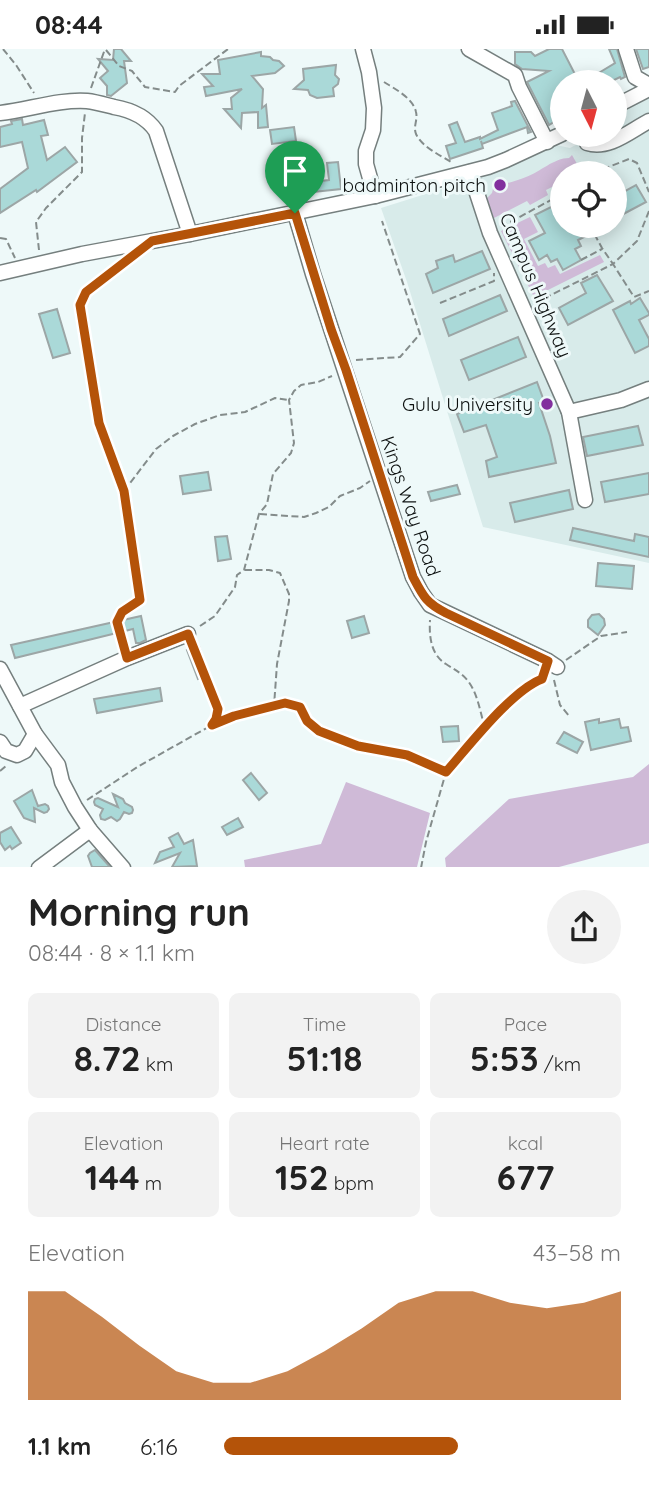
<!DOCTYPE html>
<html lang="en">
<head>
<meta charset="utf-8">
<style>
	:root { --surface:#fff; --page:#f2f2f2; --text:#222; --muted:#767676; --accent:#b45309 }
	body { margin:0; font-family:Quicksand,sans-serif; background:var(--page); color:var(--text); height:100vh; display:flex; flex-direction:column; font-size:26px; white-space:nowrap }
	* { box-sizing:border-box; margin:0 }
	p { font-size:23px; color:var(--muted) }
	.icon { flex:none; width:38px; height:38px; fill:none; stroke:currentColor; stroke-width:2; stroke-linecap:round; stroke-linejoin:round }
	.map { position:relative; height:818px; overflow:hidden }
	.side { display:flex; flex-direction:column; background:var(--surface); flex:1 }
	.side>* { flex:none }
	.needle { width:46px; rotate:174deg }
	.tools { position:absolute; left:550px; top:21px; display:grid; gap:14px }
	.tools a { display:grid; place-items:center; width:77px; height:77px; border-radius:50%; background:var(--surface); box-shadow:0 4px 18px #0003; font-size:35px }
	.pin { position:absolute; display:grid; place-items:center; width:60px; height:60px; color:#fff; margin:-72px -30px; border-radius:50% 50% 50% 0; rotate:-45deg; box-shadow:0 0 7px #0007 }
	.pin .icon { rotate:45deg }
	.round { display:grid; place-items:center; flex:none; width:74px; height:74px; border-radius:37px; background:var(--page) }
	.overview { display:flex; align-items:center; justify-content:space-between; height:119px; padding:0 28px }
	h1 { font-size:38px; font-weight:700; line-height:52px }
	.figures { display:grid; grid-template-columns:repeat(3,1fr); gap:10px; height:119px; padding:7px 28px }
	.figures div { display:grid; align-content:center; border-radius:10px; background:var(--page); text-align:center }
	.figures b { font-size:35px; font-weight:700 }
	.figures small { font-size:19px; font-weight:400 }
	.figures p { font-size:19px }
	.chart { height:196px; padding:14px 28px }
	.chart p { display:flex; justify-content:space-between }
	.chart svg { width:100%; height:126px; margin-top:7px; fill:var(--accent); opacity:.7 }
	ul { padding:0 28px; list-style:none; font-size:23px }
	li { display:grid; grid-template-columns:112px 84px 1fr; align-items:center; height:52px }
	li i { height:18px; border-radius:9px; background:var(--accent) }
	.status { display:flex; justify-content:space-between; align-items:center; height:49px; padding:0 35px; background:var(--surface); direction:ltr }
	.status svg { height:19px; fill:currentColor }
	.map>svg:first-child { display:block }
</style>
</head>
<body>
<div class="status"><b>08:44</b><svg viewBox="0 0 49 12"><path d="M0 12V9h3v3zM5 12V6h3v6zM10 12V3h3v9zM15 12V0h3v12zM26 1h20v11H26zM47 4h2v5h-2z"/></svg></div>
<div class="map">
<svg width="649" height="819" viewBox="0 0 649 819">
	<rect width="100%" height="100%" fill="#eef9f9"/>
	<path fill="#d8ebea" fill-rule="evenodd" d="M 649,46 L 649,514 L 483,478 L 407,233 L 381,159 L 499,122 L 556,96 L 570,99 L 585,91 L 587,86 L 614,86 L 614,64 ZM 562,124 L 614,124 L 614,177 L 562,177 Z"/>
	<g fill="#cfbad7">
		<path d="M 572,106 L 581,122 L 577,124 L 562,124 L 562,133 L 546,141 L 548,146 L 530,156 L 527,152 L 494,169 L 486,150 L 492,144 L 493,140 C 503,134 515,133 526,128 C 540,123 554,109 569,109 Z"/>
		<path d="M 530,168 L 538,183 L 524,190 L 538,217 L 545,214 L 548,219 L 555,216 L 560,225 L 600,206 L 604,213 L 534,248 L 501,182 Z"/>
		<path d="M 649,715 L 649,794 L 559,818 L 446,818 L 445,809 L 509,750 L 633,728 Z"/>
		<path d="M 346,733 L 430,764 L 417,818 L 245,818 L 244,811 L 321,795 Z"/>
	</g>
	<g fill="#aad9d8" stroke="#9ca6a6" stroke-width="2">
		<path d="M 114,0 L 121,0 L 131,12 L 124,12 L 127,34 L 111,47 L 107,46 L 107,37 L 100,29 L 108,22 L 98,10 L 113,11 Z"/>
		<path d="M 549,0 L 562,0 L 579,33 L 562,33 L 562,68 L 549,76 L 527,33 L 549,22 L 522,20 L 515,15 L 515,3 L 531,3 L 535,7 Z"/>
		<path d="M 609,0 L 617,0 L 625,28 L 621,30 L 620,28 L 610,33 L 602,33 L 597,25 L 615,14 Z"/>
		<path d="M 636,0 L 649,0 L 649,18 L 643,20 Z"/>
		<path d="M 261,3 L 261,7 L 270,8 L 273,11 L 279,12 L 284,17 L 275,24 L 252,27 L 263,40 L 262,59 L 266,56 L 268,78 L 258,79 L 258,63 L 242,64 L 241,79 L 224,60 L 232,60 L 231,49 L 242,40 L 206,47 L 204,38 L 213,37 L 202,25 L 220,25 L 218,11 Z"/>
		<path d="M 336,16 L 335,26 L 339,30 L 338,35 L 333,39 L 334,47 L 317,49 L 310,46 L 308,41 L 294,40 L 304,31 L 303,20 Z"/>
		<path d="M 515,52 L 531,83 L 528,84 L 527,78 L 482,95 L 481,92 L 483,99 L 450,110 L 446,97 L 456,94 L 449,76 L 457,73 L 465,93 L 480,88 L 480,90 L 498,81 L 492,64 L 512,57 L 511,53 Z"/>
		<path d="M 22,70 L 23,76 L 44,71 L 48,86 L 41,87 L 47,111 L 65,98 L 77,113 L 37,143 L 36,141 L 0,164 L 0,140 L 28,119 L 22,93 L 0,98 L 0,78 L 12,75 L 11,72 Z"/>
		<path d="M 294,78 L 296,92 L 272,95 L 270,81 Z"/>
		<path d="M 338,113 L 341,140 L 304,144 L 303,134 L 329,131 L 327,114 Z"/>
		<path d="M 636,136 L 646,153 L 614,170 L 614,148 Z"/>
		<path d="M 553,157 L 562,173 L 562,177 L 581,177 L 586,187 L 578,191 L 581,197 L 575,200 L 581,211 L 563,221 L 557,210 L 551,213 L 547,206 L 539,211 L 529,192 L 545,184 L 535,166 Z"/>
		<path d="M 482,202 L 490,220 L 433,244 L 426,225 L 438,219 L 436,212 L 453,206 L 455,213 Z"/>
		<path d="M 597,226 L 613,252 L 568,276 L 559,259 L 586,244 L 581,234 Z"/>
		<path d="M 500,246 L 507,262 L 449,287 L 443,270 Z"/>
		<path d="M 640,249 L 649,264 L 649,266 L 639,271 L 649,290 L 649,297 L 635,304 L 613,261 L 630,252 L 631,255 Z"/>
		<path d="M 57,260 L 70,304 L 53,309 L 39,265 Z"/>
		<path d="M 518,288 L 526,308 L 469,331 L 461,311 Z"/>
		<path d="M 537,333 L 544,352 L 539,354 L 550,387 L 556,414 L 489,428 L 486,412 L 497,408 L 486,376 L 464,383 L 457,365 Z"/>
		<path d="M 638,377 L 643,396 L 587,407 L 583,388 Z"/>
		<path d="M 208,423 L 211,441 L 183,445 L 180,427 Z"/>
		<path d="M 649,424 L 649,445 L 605,453 L 601,433 Z"/>
		<path d="M 457,436 L 460,445 L 431,452 L 428,443 Z"/>
		<path d="M 569,441 L 573,460 L 515,473 L 510,454 Z"/>
		<path d="M 573,479 L 634,492 L 635,485 L 649,488 L 649,508 L 570,491 Z"/>
		<path d="M 227,487 L 231,510 L 218,512 L 215,488 Z"/>
		<path d="M 598,514 L 634,517 L 632,540 L 596,537 Z"/>
		<path d="M 599,565 L 604,570 L 605,576 L 598,586 L 588,578 L 588,571 L 592,566 Z"/>
		<path d="M 141,567 L 146,591 L 140,594 L 136,594 L 133,580 L 15,609 L 11,596 Z"/>
		<path d="M 364,567 L 369,584 L 352,589 L 347,572 Z"/>
		<path d="M 199,597 L 209,626 L 198,630 L 187,601 Z"/>
		<path d="M 160,639 L 162,652 L 97,664 L 94,650 Z"/>
		<path d="M 599,670 L 599,674 L 619,670 L 621,679 L 628,678 L 631,692 L 591,701 L 585,673 Z"/>
		<path d="M 458,677 L 459,692 L 443,693 L 441,678 Z"/>
		<path d="M 564,683 L 583,693 L 577,704 L 557,694 Z"/>
		<path d="M 251,724 L 267,744 L 259,751 L 243,731 Z"/>
		<path d="M 32,741 L 38,757 L 45,755 L 48,757 L 49,760 L 47,763 L 44,764 L 34,759 L 35,773 L 24,769 L 14,752 Z"/>
		<path d="M 113,745 L 123,750 L 125,754 L 132,758 L 133,761 L 132,764 L 129,765 L 124,763 L 120,770 L 117,772 L 111,768 L 105,771 L 101,770 L 100,766 L 103,760 L 95,756 L 94,753 L 95,750 L 98,749 L 118,758 Z"/>
		<path d="M 238,769 L 243,778 L 227,786 L 222,778 Z"/>
		<path d="M 11,778 L 21,794 L 12,800 L 10,797 L 5,801 L 0,793 L 0,784 Z"/>
		<path d="M 178,784 L 184,795 L 193,791 L 197,817 L 172,818 L 180,804 L 155,814 L 160,803 L 174,798 L 169,789 Z"/>
		<path d="M 95,801 L 110,818 L 92,818 L 88,807 L 90,804 Z"/>
	</g>
	<g fill="none" stroke-linecap="round" stroke-linejoin="round">
		<defs>
			<g id="minor">
				<path d="M 363,0 L 369,23 L 374,59 L 373,81 L 366,102 L 366,115 L 375,147"/>
				<path d="M 469,0 L 515,26 L 519,38 L 547,93"/>
				<path d="M 626,0 L 635,28 L 649,36"/>
				<path d="M 614,58 L 649,40"/>
				<path d="M 0,64 C 28,61 59,50 87,52 C 96,53 106,56 114,58 C 131,61 146,67 156,82 L 190,185"/>
				<path d="M 585,86 L 587,94 C 609,101 630,82 649,72"/>
				<path d="M 470,123 L 490,184 L 569,363 L 585,451"/>
				<path d="M 295,164 L 313,225 L 413,528 L 421,543 L 430,556 L 548,612 L 557,618"/>
				<path d="M 0,224 L 82,205 L 190,185 L 375,147 L 488,118 L 506,111 L 562,85"/>
				<path d="M 569,363 L 621,351 L 649,340"/>
				<path d="M 0,620 L 35,685 L 58,716 L 62,733 L 75,758 L 90,781 L 123,819"/>
				<path d="M 20,657 L 127,609 L 188,585"/>
				<path d="M 0,693 L 6,702 L 17,706 L 25,702 L 35,685"/>
				<path d="M 39,819 L 90,781"/>
			</g>
		</defs>
		<use href="#minor" stroke="#757f7e" stroke-width="17"/>
		<g stroke="#848c8b" stroke-width="2" stroke-dasharray="7 3.5" stroke-linecap="butt">
			<path d="M 3,0 L 16,16 L 34,44"/>
			<path d="M 106,1 L 119,17 L 132,22 L 145,38 L 175,43 L 179,37 L 228,0"/>
			<path d="M 384,33 C 395,40 413,49 416,63 C 418,71 413,77 416,85 C 422,98 440,106 451,113"/>
			<path d="M 91,39 L 105,0"/>
			<path d="M 593,124 L 629,110 L 637,114 L 649,143"/>
			<path d="M 649,162 L 637,192 L 613,215 L 634,248 L 649,242"/>
			<path d="M 501,178 L 562,145"/>
			<path d="M 0,189 L 6,190 L 15,209"/>
			<path d="M 39,201 L 36,173 L 46,159 L 82,123 L 82,89 L 85,64"/>
			<path d="M 581,211 L 602,200"/>
			<path d="M 440,254 L 494,232 L 494,224"/>
			<path d="M 535,254 L 613,215 L 602,199 L 590,177"/>
			<path d="M 356,311 L 400,308 L 420,285 L 382,172"/>
			<path d="M 124,442 L 156,400 L 173,387 L 195,375 L 220,366 L 245,363 L 275,349 L 288,351"/>
			<path d="M 260,465 L 304,468 L 316,464 L 329,458 L 340,447 L 360,439 L 370,432"/>
			<path d="M 245,521 L 269,521 L 280,524 L 289,545 L 289,552 L 277,615 L 274,657"/>
			<path d="M 200,577 L 215,567 L 235,538 L 237,526 L 244,521 L 259,465 L 267,455 L 273,425 L 291,404 L 294,394 L 289,351 L 294,342 L 301,336 L 318,333 L 332,327"/>
			<path d="M 124,597 L 117,573 L 122,563 L 140,551 L 124,442 L 99,374 L 80,256 L 86,243 L 129,209"/>
			<path d="M 193,597 L 218,660 L 226,666 L 235,667 L 285,654 L 300,658 L 307,672 L 319,682 L 358,697 L 407,706 L 446,723"/>
			<path d="M 566,611 L 601,587 L 627,583"/>
			<path d="M 554,631 L 560,656 L 570,668"/>
			<path d="M 213,676 L 234,668"/>
			<path d="M 486,677 C 500,661 522,637 542,630 L 543,626"/>
			<path d="M 0,722 L 6,717"/>
			<path d="M 87,751 L 139,717 L 212,676 L 216,670 L 218,661"/>
			<path d="M 421,819 L 426,793 L 446,723 L 485,679 C 480,663 478,645 468,632 C 462,624 455,621 446,615 C 431,606 429,588 430,571"/>
		</g>
		<use href="#minor" stroke="#fff" stroke-width="14"/>
	</g>
	<g fill="none" stroke-linecap="round" stroke-linejoin="round">
		<defs>
			<path id="route" d="M 295,164 L 331,280 L 346,321 L 413,528 C 423,547 426,554 446,564 L 548,612 L 542,630 C 511,642 469,697 446,723 L 407,706 L 358,697 L 319,682 L 307,672 L 300,658 L 285,654 L 234,667 L 212,676 L 216,670 L 218,660 L 188,585 L 127,609 L 117,573 L 122,563 L 140,551 L 124,442 L 99,374 L 80,256 L 86,243 L 152,192 Z"/>
		</defs>
		<use href="#route" stroke="#fff" stroke-width="14"/>
		<use href="#route" stroke="#b45309" stroke-width="9"/>
	</g>
	<g fill="#822f9e" stroke="#eef9f9" stroke-width="2.5">
		<circle cx="500" cy="136" r="7"/>
		<circle cx="547" cy="355" r="7"/>
	</g>
	<g text-anchor="middle" dominant-baseline="central" stroke-width="6" stroke-linejoin="round" paint-order="stroke">
		<g font-size="19" fill="#0c100f" stroke="#eef9f9" text-anchor="end">
			<text x="486" y="136">badminton pitch</text>
			<text x="533" y="355">Gulu University</text>
		</g>
		<g font-size="19" fill="#0c100f" stroke="#eef9f9">
			<text transform="translate(536 236) rotate(67)">Campus Highway</text>
			<text transform="translate(411 457) rotate(71)">Kings Way Road</text>
		</g>
	</g>
</svg>
<div class="tools">
<a><svg class="needle" viewBox="-14 -14 28 28"><path d="M0-13l5 13h-10z" fill="#e53935"/><path d="M0 13l5-13h-10z" fill="#767676"/></svg></a>
<a><svg class="icon" aria-label="locate" viewBox="0 0 24 24"><circle cx="12" cy="12" r="6"/><path d="M12 2v4M12 18v4M2 12h4M18 12h4"/></svg></a>
</div>
<div class="pin" style="left:295px;top:164px;background:#1e9e55"><svg class="icon" aria-label="arrive" viewBox="0 0 24 24"><path d="M6 21V4h12l-3 4 3 4H6"/></svg></div>
</div>
<section class="side">
<div class="overview"><div><h1>Morning run</h1><p>08:44 · 8 × 1.1 km</p></div><a class="round"><svg class="icon" aria-label="share" viewBox="0 0 24 24"><path d="M12 15V3M7 8l5-5 5 5M5 13v7h14v-7"/></svg></a></div>
<div class="figures">
<div><p>Distance</p><b>8.72<small> km</small></b></div>
<div><p>Time</p><b>51:18</b></div>
<div><p>Pace</p><b>5:53<small> /km</small></b></div>
</div>
<div class="figures">
<div><p>Elevation</p><b>144<small> m</small></b></div>
<div><p>Heart rate</p><b>152<small> bpm</small></b></div>
<div><p>kcal</p><b>677</b></div>
</div>
<div class="chart"><p><span>Elevation</span>43–58 m</p>
<svg viewBox="0 0 160 44" preserveAspectRatio="none"><path d="M0 44V6L10 6L20 15L30 25L40 34L50 38L60 38L70 34L80 27L90 19L100 10L110 6L120 6L130 10L140 12L150 10L160 6V44z"/></svg>
</div>
<ul>
<li><b>1.1 km</b>6:16<i style="width:59%"></i></li>
</ul>
</section>
</body>
</html>
